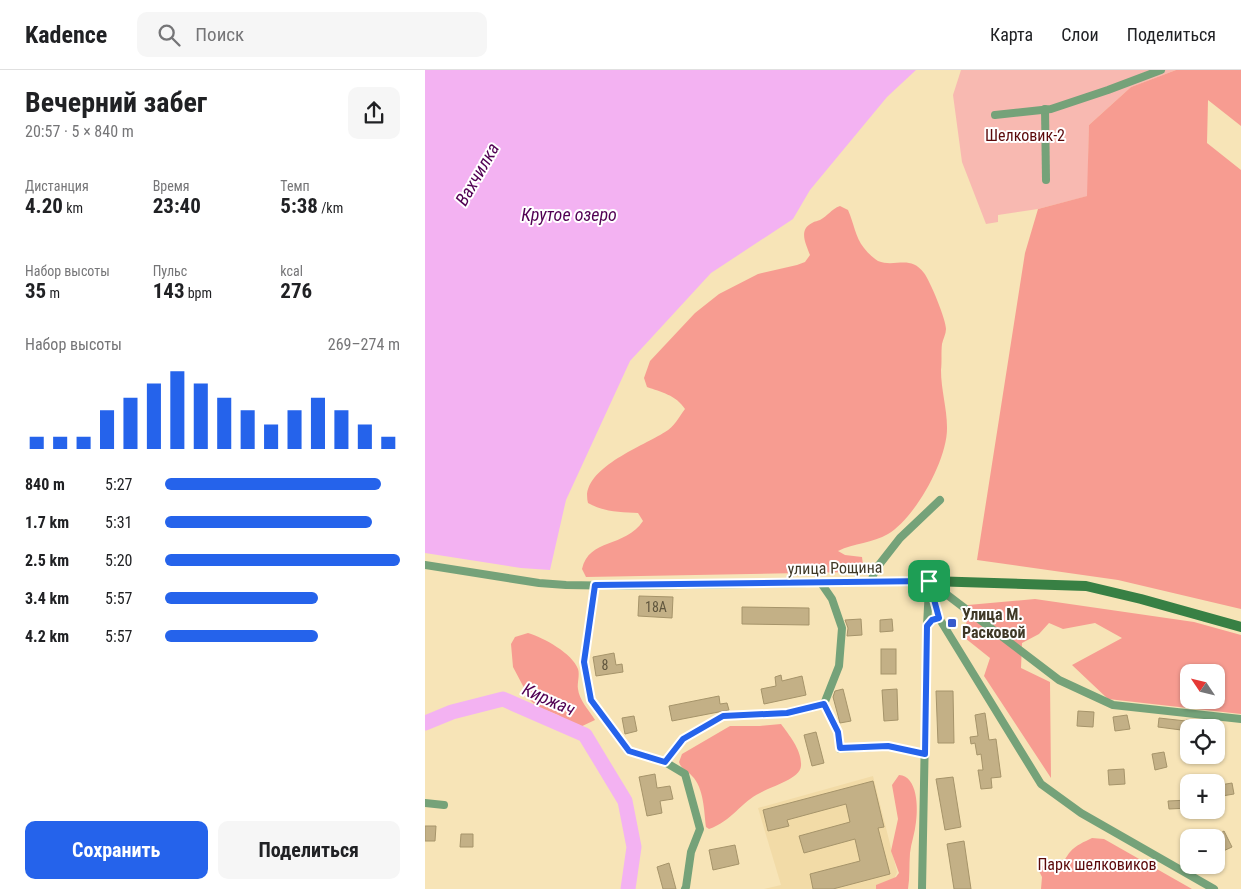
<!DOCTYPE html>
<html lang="ru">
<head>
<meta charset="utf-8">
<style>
	:root { --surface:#fff; --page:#f6f6f6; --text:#202124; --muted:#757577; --line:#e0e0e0; --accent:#2563eb }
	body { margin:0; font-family:"Roboto Condensed",sans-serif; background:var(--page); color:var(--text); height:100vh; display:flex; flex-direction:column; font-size:19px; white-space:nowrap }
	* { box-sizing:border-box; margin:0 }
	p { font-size:16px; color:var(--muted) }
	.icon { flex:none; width:28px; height:28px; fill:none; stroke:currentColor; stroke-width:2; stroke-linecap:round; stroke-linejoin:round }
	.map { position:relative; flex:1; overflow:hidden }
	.details { display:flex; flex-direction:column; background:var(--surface); width:425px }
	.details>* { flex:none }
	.needle { width:32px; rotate:305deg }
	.controls { position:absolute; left:755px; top:594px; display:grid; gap:10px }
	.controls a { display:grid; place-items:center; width:45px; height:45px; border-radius:10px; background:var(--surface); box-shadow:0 1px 4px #0004; font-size:25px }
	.pin { position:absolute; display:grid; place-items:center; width:42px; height:42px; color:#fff; margin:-21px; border-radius:10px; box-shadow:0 2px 8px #0006 }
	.round { display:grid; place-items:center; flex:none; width:52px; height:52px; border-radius:10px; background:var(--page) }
	.summary { display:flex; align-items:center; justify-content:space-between; height:85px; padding:0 25px }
	h1 { font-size:28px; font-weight:700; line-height:38px }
	.stats { display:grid; grid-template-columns:repeat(3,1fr); gap:8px; height:85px; padding:5px 25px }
	.stats div { display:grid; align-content:center }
	.stats b { font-size:21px; font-weight:700 }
	.stats small { font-size:14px; font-weight:400 }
	.stats p { font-size:14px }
	.chart { height:140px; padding:10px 25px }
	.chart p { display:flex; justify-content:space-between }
	.chart svg { width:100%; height:90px; margin-top:5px; stroke:var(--accent); stroke-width:6 }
	.cta { display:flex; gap:10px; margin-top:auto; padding:10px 25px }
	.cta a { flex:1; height:58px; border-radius:10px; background:var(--accent); color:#fff; font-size:20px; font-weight:700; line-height:58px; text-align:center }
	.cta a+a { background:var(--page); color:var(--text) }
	ul { padding:0 25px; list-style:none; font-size:16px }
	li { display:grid; grid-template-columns:80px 60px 1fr; align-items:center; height:38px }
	li i { height:12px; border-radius:6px; background:var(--accent) }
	header { display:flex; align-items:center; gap:30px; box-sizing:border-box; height:70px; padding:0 25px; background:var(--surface); border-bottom:1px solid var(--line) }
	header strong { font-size:24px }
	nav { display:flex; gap:28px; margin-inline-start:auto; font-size:18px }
	.search { width:350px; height:45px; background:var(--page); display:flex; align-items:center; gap:12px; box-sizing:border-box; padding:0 18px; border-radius:10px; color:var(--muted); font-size:19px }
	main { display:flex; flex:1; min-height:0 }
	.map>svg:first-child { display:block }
</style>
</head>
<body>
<header>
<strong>Kadence</strong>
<div class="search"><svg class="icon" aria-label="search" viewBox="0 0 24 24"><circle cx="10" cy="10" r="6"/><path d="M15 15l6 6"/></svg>Поиск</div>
<nav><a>Карта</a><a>Слои</a><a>Поделиться</a></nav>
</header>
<main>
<section class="details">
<div class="summary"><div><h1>Вечерний забег</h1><p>20:57 · 5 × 840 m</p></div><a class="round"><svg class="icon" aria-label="share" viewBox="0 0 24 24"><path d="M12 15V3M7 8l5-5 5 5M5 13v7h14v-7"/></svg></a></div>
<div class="stats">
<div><p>Дистанция</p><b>4.20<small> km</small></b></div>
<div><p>Время</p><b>23:40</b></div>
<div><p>Темп</p><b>5:38<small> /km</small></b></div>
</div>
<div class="stats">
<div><p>Набор высоты</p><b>35<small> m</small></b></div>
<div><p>Пульс</p><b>143<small> bpm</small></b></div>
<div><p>kcal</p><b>276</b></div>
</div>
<div class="chart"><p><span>Набор высоты</span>269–274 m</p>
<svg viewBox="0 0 160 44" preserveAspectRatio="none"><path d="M5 44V38M15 44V38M25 44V38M35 44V25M45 44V19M55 44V12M65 44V6M75 44V12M85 44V19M95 44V25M105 44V32M115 44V25M125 44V19M135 44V25M145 44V32M155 44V38"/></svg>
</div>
<ul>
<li><b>840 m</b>5:27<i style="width:92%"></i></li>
<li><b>1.7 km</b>5:31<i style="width:88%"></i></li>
<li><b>2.5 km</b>5:20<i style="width:100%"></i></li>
<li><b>3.4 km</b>5:57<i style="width:65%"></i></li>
<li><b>4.2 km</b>5:57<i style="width:65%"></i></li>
</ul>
<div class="cta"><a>Сохранить</a><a>Поделиться</a></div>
</section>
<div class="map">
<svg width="816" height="819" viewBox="0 0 816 819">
	<rect width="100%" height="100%" fill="#f7e4b7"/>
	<path fill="#f2dba7" d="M 448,706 L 472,802 L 465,819 L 339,819 L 356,815 L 333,738 Z"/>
	<path fill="#f8b9b1" d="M 536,0 L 751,0 L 706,17 L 664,55 L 663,126 L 613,139 L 573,145 L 573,152 L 561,154 L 537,92 L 528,25 Z"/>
	<g fill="#f79c91" fill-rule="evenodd">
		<path d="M 751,0 L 816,0 L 816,56 L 783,30 L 782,73 L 816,100 L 816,539 L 693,510 L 552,490 L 600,183 L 613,139 L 662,126 L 664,55 L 706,17 Z"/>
		<path d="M 415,136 L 423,140 C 429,153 430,167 439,178 C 443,183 448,188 453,191 C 470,198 485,184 499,203 C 505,211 521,249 521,259 C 521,264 518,269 517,274 C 516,282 517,292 516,300 C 516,320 522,338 522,357 C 523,389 490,448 463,464 C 448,473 429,473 413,481 L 420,485 L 437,487 L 438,495 L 428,502 L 161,507 L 157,499 C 164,468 200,478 218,451 L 213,443 C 196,442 178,442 163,433 C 154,399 217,377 240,362 C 249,357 254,347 260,339 C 251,325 236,322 222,317 L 219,308 L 225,291 L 270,243 L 294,224 L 333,204 L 372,195 L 380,192 L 385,185 C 381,174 373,160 387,153 C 390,151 393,151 395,150 C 403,146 406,139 415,136 Z"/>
		<path d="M 610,529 L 769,552 L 816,565 L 816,644 L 683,629 L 647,595 L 697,568 L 670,553 L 638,559 L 624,553 L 614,564 L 597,573 L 596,598 L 625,612 L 626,708 L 559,606 L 565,588 L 540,568 L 543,535 ZM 764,602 L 791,602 L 791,630 L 764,630 Z"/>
		<path d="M 103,563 C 119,568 147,583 153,599 C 155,605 152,613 153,619 C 154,630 164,640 170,650 L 153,658 L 133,645 L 113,637 L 106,631 L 88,597 L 86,574 L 90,567 Z"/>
		<path d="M 356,654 C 364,665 377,680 376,696 C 375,709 345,717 335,723 C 316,732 307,751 284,759 L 281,757 C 279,741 279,718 267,706 C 263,701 256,699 254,692 L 257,684 L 305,656 L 335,656 Z"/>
		<path d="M 474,705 C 493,706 493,739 491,752 C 490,763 486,773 485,783 C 484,795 485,807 483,819 L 451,819 L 451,815 L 471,807 L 474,803 L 466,781 L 473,749 L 467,715 Z"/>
		<path d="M 667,768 L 679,769 L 767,819 L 616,819 L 617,807 L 613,799 L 616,796 L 634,796 C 639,792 641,787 645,782 C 651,775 659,772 667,768 Z"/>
	</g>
	<path fill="#f3b2f2" d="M 0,0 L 491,0 L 462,27 L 385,120 L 368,149 L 286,203 L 205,291 L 141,430 L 125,500 L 96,498 L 0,483 Z"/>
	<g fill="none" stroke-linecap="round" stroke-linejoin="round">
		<path stroke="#f3b2f2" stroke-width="15" d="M 0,653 L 27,642 L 78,629 L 160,665 L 200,731 L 209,777 L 203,819"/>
	</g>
	<g fill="#c3b086" stroke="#a6946a">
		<path d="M 214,526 L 248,527 L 247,548 L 213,546 Z"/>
		<path d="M 317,537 L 384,538 L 384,555 L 317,554 Z"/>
		<path d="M 436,549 L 437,565 L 422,566 L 423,558 L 420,550 Z"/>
		<path d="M 467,549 L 468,561 L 455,562 L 455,550 Z"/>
		<rect x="456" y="579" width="15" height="25"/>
		<path d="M 189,583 L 191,595 L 197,594 L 198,602 L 171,606 L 168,587 Z"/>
		<path d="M 356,605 L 357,611 L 377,606 L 381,625 L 339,634 L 336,619 L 351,616 L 350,607 Z"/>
		<path d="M 418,619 L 426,651 L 415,653 L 408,627 L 410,621 Z"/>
		<path d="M 472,619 L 473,650 L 459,651 L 457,620 Z"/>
		<path d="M 511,621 L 528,621 L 529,673 L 513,673 Z"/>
		<path d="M 294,626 L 295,634 L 302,633 L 304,640 L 247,651 L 244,636 Z"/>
		<path d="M 653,641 L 669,642 L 668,657 L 652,656 Z"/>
		<path d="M 560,643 L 564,670 L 571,669 L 576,707 L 566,708 L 567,718 L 556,719 L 553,700 L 558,700 L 556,684 L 552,685 L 550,673 L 546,674 L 545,667 L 553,666 L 550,645 Z"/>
		<path d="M 702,645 L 705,659 L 690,661 L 688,647 Z"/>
		<path d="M 209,646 L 212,661 L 200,664 L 197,648 Z"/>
		<path d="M 734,648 L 761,651 L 761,650 L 767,650 L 767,652 L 777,653 L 777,658 L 764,658 L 764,661 L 733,657 Z"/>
		<path d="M 391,662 L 399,693 L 387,696 L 379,665 Z"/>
		<path d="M 739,682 L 742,697 L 730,700 L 727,684 Z"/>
		<path d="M 699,699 L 700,714 L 684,715 L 683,700 Z"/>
		<path d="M 230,704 L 232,718 L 245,716 L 248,729 L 235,731 L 237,743 L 222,746 L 214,707 Z"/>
		<path d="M 528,707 L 536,757 L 520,760 L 511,709 Z"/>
		<path d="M 448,711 L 459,757 L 453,758 L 465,804 L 408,819 L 388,819 L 385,804 L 435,791 L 430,769 L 379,783 L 374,766 L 425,752 L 421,734 L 362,750 L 364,756 L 343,761 L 338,740 Z"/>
		<path d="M 807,713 L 809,724 L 797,726 L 795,715 Z"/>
		<path d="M 764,730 L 764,738 L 744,739 L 743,731 Z"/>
		<path d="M 0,756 L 11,756 L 10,771 L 0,771 Z"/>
		<path d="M 799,761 L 807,777 L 796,782 L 791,773 L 791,766 Z"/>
		<path d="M 36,764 L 48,764 L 48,777 L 35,777 Z"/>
		<path d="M 539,771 L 546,819 L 529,819 L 522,774 Z"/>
		<path d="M 310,775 L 314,794 L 288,800 L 284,780 Z"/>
		<path d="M 244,793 L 251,819 L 238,819 L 232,797 Z"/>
	</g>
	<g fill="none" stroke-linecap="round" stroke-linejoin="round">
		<g stroke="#75a279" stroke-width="8">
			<path d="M 620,39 L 621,110"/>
			<path d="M 570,45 L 626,39 L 683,20 L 736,0"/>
			<path d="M 0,495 L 114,513 L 141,515 L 201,516 L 504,511"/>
			<path d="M 504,511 L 514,548 L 616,714 L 656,743 L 789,819"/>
			<path d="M 504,511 L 634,610 L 688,635 L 816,649"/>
			<path d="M 446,512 L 450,500 L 475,468 L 515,430"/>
			<path d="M 396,513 L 407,529 L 417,558 L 414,596 L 399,634 L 413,662 L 415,679 L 463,676 L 500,684"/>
			<path d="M 170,515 L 159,592 L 166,630 L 203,681 L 240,692 L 260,704 L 275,759 L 266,782 L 261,817 L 260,819"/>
			<path d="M 240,692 L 258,669 L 298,646 L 362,643 L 399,634"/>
			<path d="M 0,733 L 19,735"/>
			<path d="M 497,819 L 502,556 L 504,518"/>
		</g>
		<path stroke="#388044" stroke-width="10" d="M 504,511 L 661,516 L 716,529 L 816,557"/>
	</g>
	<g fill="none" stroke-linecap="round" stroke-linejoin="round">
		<defs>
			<path id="route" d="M 504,511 L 514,548 L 507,550 L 502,556 L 500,684 L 463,676 L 415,678 L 413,662 L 399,634 L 362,643 L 298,646 L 258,669 L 240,692 L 204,681 L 166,630 L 159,592 L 170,515 Z"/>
		</defs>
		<use href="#route" stroke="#fff" stroke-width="10"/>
		<use href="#route" stroke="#2563eb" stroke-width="6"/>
	</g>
	<rect fill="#385acb" stroke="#fff" stroke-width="2" x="522" y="548" width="10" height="10" rx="2.5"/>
	<g text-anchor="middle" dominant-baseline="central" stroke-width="4" stroke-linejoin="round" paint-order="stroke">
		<g font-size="14" fill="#60563e">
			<text x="231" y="537">18А</text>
			<text x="180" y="595">8</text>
		</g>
		<g font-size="16" fill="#5b090a" stroke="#fff">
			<text x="600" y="65">Шелковик-2</text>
			<text x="672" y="794">Парк шелковиков</text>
		</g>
		<g font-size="16" fill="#3f3826" stroke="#fff">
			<text transform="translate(410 498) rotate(-1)">улица Рощина</text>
		</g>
		<g font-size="16" font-weight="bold" fill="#3f3826" stroke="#fff" text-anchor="start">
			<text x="537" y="544">Улица М.<tspan x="537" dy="18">Расковой</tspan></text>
		</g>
		<g font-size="18" font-style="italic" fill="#510053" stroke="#fff">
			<text transform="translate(52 104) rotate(-60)">Вахчилка</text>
			<text x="144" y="144">Крутое озеро</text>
			<text transform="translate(124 629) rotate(24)">Киржач</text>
		</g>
	</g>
</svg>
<div class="controls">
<a><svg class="needle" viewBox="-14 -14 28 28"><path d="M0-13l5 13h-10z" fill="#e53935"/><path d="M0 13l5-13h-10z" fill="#757577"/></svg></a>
<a><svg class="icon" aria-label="locate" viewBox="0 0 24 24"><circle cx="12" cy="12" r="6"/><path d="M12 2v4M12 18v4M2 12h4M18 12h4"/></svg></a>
<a>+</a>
<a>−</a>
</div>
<div class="pin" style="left:504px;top:511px;background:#1e9e55"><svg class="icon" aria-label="arrive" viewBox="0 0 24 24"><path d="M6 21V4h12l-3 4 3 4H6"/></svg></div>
</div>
</main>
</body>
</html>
